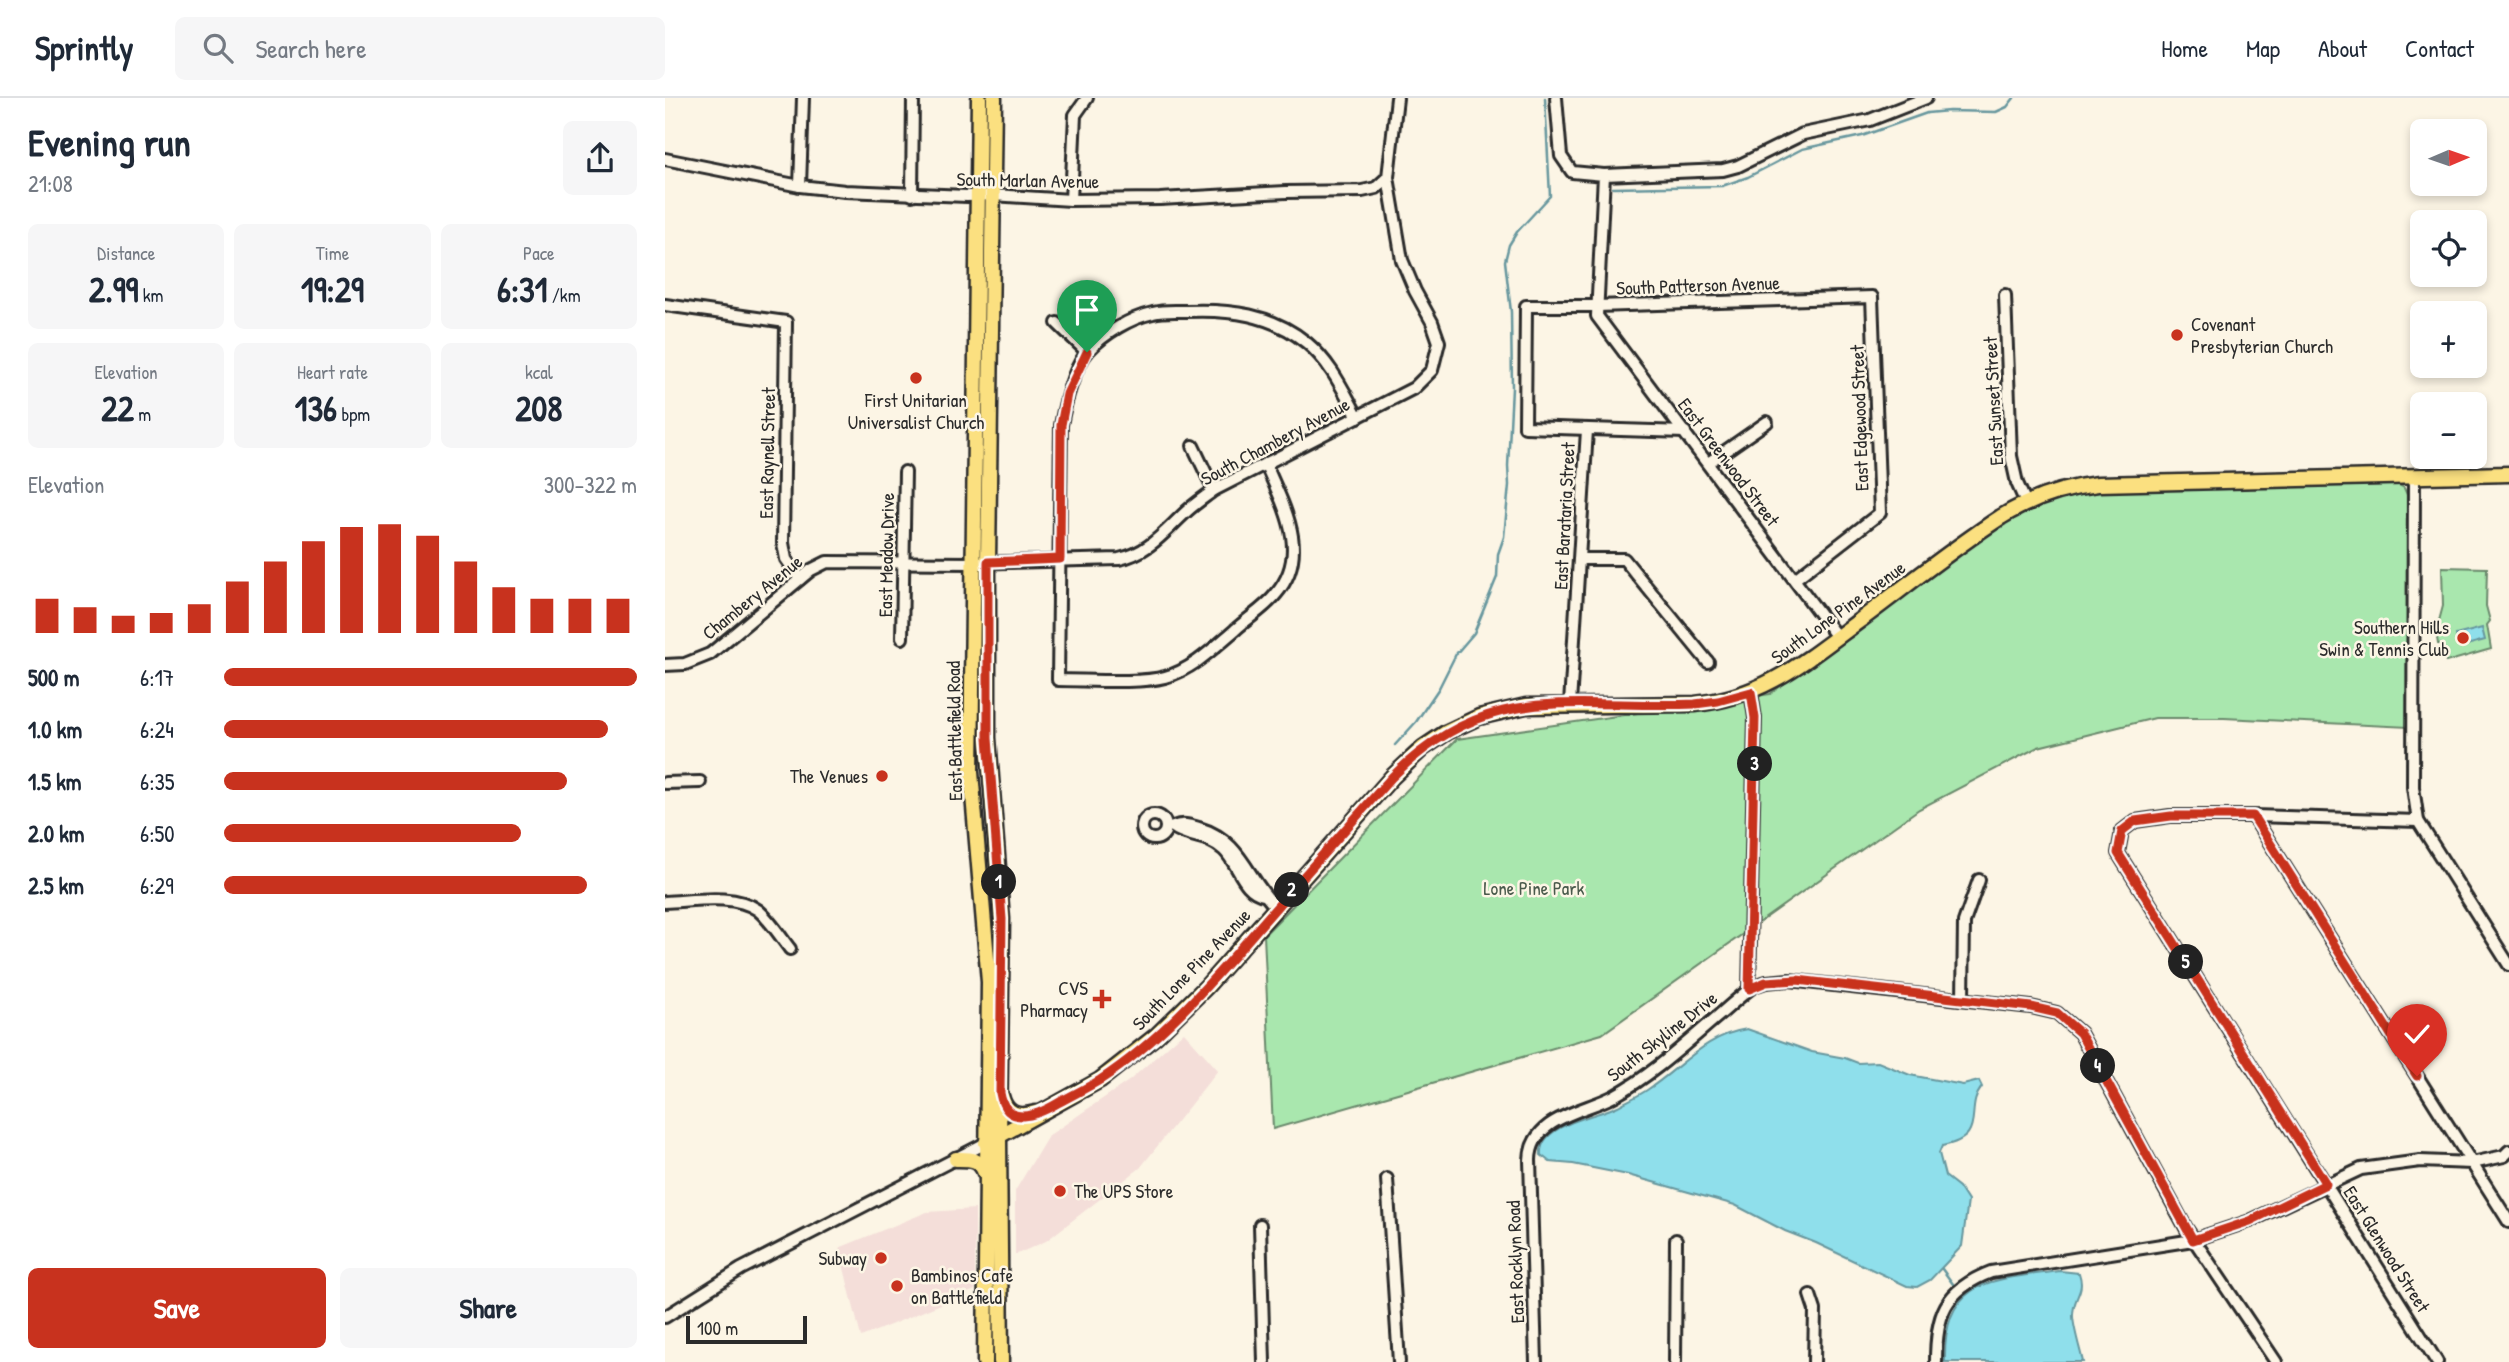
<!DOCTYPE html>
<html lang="en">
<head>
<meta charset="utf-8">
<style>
	:root { --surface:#fff; --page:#f6f6f7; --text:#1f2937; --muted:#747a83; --line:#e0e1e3; --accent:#c8321e }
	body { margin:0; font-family:"Patrick Hand",sans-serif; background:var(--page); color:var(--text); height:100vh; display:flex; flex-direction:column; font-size:26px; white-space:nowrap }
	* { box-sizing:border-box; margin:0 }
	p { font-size:23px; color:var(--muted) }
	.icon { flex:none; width:38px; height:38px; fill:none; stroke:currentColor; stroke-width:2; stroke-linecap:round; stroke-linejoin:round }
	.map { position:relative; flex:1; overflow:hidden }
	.details { display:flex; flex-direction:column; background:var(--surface); width:665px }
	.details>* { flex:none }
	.needle { width:46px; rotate:88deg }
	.fabs { position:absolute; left:1745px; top:21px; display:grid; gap:14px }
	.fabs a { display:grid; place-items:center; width:77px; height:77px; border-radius:10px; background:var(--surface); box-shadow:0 4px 10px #0003; font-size:35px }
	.scale { position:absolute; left:21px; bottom:18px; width:121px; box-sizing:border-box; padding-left:7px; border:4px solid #2b2b2b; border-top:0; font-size:19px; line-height:24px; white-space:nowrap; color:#2b2b2b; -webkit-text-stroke:5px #fcf5e5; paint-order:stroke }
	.pin { position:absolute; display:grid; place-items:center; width:60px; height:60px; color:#fff; margin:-72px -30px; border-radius:50% 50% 50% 0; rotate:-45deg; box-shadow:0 0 7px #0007 }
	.pin .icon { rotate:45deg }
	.km { position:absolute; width:35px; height:35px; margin:-18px; border-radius:50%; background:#222; color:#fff; font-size:19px; line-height:35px; text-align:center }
	.round { display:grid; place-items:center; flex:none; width:74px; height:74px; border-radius:10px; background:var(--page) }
	.head { display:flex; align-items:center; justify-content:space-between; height:119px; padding:0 28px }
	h1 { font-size:38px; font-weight:700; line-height:52px }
	.stats { display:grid; grid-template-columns:repeat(3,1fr); gap:10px; height:119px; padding:7px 28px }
	.stats div { display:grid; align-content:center; border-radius:10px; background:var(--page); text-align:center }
	.stats b { font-size:35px; font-weight:700 }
	.stats small { font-size:19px; font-weight:400 }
	.stats p { font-size:19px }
	.chart { height:196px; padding:14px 28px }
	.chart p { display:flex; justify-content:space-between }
	.chart svg { width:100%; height:126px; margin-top:7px; stroke:var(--accent); stroke-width:6 }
	.primary-button { display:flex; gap:14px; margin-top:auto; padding:14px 28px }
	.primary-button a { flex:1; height:80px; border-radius:10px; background:var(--accent); color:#fff; font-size:28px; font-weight:700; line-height:80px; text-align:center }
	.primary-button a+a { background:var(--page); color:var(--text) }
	ul { padding:0 28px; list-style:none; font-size:23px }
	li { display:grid; grid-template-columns:112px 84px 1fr; align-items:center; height:52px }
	li i { height:18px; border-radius:9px; background:var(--accent) }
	header { display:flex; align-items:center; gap:42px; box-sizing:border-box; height:98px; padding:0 35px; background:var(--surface); border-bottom:2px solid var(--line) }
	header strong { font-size:33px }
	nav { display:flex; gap:38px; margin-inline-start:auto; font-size:24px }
	.search { width:490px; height:63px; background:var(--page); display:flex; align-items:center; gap:18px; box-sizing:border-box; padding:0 24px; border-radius:10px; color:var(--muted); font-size:26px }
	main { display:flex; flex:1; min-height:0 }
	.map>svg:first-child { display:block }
</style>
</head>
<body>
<header>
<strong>Sprintly</strong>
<div class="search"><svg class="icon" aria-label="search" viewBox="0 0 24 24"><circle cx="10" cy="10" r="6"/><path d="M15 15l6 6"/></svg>Search here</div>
<nav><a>Home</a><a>Map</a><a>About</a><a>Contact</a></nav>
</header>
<main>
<section class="details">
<div class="head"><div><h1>Evening run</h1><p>21:08</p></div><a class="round"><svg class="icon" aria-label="share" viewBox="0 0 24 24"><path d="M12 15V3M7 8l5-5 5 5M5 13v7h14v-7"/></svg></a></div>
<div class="stats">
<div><p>Distance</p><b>2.99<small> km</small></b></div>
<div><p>Time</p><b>19:29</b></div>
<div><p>Pace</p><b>6:31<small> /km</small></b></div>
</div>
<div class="stats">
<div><p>Elevation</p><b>22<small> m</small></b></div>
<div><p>Heart rate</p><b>136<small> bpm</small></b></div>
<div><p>kcal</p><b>208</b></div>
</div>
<div class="chart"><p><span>Elevation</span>300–322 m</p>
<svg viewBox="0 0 160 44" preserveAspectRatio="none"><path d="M5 44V32M15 44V35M25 44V38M35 44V37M45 44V34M55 44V26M65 44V19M75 44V12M85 44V7M95 44V6M105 44V10M115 44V19M125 44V28M135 44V32M145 44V32M155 44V32"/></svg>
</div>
<ul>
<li><b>500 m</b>6:17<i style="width:100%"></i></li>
<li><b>1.0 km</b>6:24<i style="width:93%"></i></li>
<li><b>1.5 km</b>6:35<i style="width:83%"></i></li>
<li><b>2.0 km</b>6:50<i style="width:72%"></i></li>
<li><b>2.5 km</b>6:29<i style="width:88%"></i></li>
</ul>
<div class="primary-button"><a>Save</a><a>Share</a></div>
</section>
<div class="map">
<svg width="1844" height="1264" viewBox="0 0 1844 1264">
	<rect width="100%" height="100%" fill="#fcf5e5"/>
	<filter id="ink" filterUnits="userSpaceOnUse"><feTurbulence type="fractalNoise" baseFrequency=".0143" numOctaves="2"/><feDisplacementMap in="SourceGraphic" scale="14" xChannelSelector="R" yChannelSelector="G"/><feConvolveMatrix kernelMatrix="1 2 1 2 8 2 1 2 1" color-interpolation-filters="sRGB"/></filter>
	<g filter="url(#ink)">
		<g fill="#f4ded9">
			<path d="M 519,934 L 553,972 L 475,1070 L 381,1143 L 350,1157 L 350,1093 L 383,1038 L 465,982 Z"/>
			<path d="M 310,1111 L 310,1192 L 196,1239 L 174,1150 L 262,1114 Z"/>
		</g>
		<g fill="#a9e7ae" stroke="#6a896c" stroke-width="2">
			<path d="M 1732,386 L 1739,390 L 1743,399 L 1744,629 L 1559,620 L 1490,620 L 1373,649 L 1254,711 L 937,936 L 608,1031 L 599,837 L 792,641 L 1105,596 L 1323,433 L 1358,412 L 1415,393 Z"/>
			<path d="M 1777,469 L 1822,470 L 1821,508 L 1825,523 L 1822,527 L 1826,551 L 1781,564 L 1777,546 L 1773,546 L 1771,534 L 1778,508 Z"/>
		</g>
		<g fill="#8fdfeb" stroke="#67979e" stroke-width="2">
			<path d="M 1817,530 L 1820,542 L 1794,549 L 1791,537 Z"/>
			<path d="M 1082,931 L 1147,954 L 1180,960 L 1193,965 L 1213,964 L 1245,977 L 1298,987 L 1314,983 L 1317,989 C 1298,1012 1324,1039 1277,1048 L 1274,1055 L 1280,1078 L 1294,1089 L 1303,1103 L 1297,1148 L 1265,1182 L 1252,1189 L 1242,1188 L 1151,1145 L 1120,1133 L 1070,1107 L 963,1077 L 908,1066 L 885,1064 L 876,1057 C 873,1026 931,1019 953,1008 C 962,1003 973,998 982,992 C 1016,970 1040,937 1082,931 Z"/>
			<path d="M 1395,1173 L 1414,1175 C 1421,1195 1407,1199 1408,1219 C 1409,1232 1415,1251 1418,1264 L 1280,1264 C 1278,1179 1328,1182 1395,1173 Z"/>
		</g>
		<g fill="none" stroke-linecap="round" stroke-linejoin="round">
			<g stroke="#67979e" stroke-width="2.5">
				<path d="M 948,90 L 1057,88 L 1083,79 L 1137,51 L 1197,38 L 1262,15 L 1284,13 L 1331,14 L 1342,9 L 1349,0"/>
				<path d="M 730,647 L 751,624 L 774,590 L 791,556 L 809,535 L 832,479 L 833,456 L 839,439 L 844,387 L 843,368 L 847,290 L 846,214 L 840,163 L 844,147 L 852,134 L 885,98 L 880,0"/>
				<path d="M 1277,1171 L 1288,1186"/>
			</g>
			<defs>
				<g id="minor">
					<path d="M 891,0 L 896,58 L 907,74 L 939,77 L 932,218 L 1172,539"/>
					<path d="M 0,61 L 135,88 L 180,93 L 302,98 L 328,97 L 406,102 L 495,101 L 621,94 L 697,93 L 711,90 L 723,79"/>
					<path d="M 939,77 L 1058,72 L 1073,68 L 1138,36 L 1205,22 L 1261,0"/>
					<path d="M 135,88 L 138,0"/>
					<path d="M 247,97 L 248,0"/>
					<path d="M 406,102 L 410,17 L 422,0"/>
					<path d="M 1340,197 L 1346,358 L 1352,385 L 1361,405"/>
					<path d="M 0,207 L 121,224 L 118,445 L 121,461 L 135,481"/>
					<path d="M 392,225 L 422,254"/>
					<path d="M 1020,334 L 860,329 L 861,208 L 932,208 L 1207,199 L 1215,415 L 1130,481"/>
					<path d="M 528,348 L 549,392"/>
					<path d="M 1043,365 L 1102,324"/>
					<path d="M 601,367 C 619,409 646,455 611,496 C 600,510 583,520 570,532 C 550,549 527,572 500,579 C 474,586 422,582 393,582 L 396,327 C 400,305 409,268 424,252 C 440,235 465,220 488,215 C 498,212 510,213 521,213 C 564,211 607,216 642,245 C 666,265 678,292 693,319"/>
					<path d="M 1749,378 L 1748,689 L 1753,723 L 1844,867"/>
					<path d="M 915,461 L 959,461 L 1043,564"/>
					<path d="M 237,540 L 240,374"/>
					<path d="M 0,567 L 20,566 L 45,556 L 146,472 L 162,464 L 309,465 L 454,461 C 484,455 500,433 522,413 C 531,405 540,399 549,392 L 749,290 L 767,272 L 774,244 L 767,224 L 750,193 L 737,162 L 723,79 L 732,0"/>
					<path d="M 905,606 L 922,332"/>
					<path d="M 0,685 L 35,684"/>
					<circle cx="489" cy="729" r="12"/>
					<path d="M 1588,718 L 1844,1124"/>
					<path d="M 1753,723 L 1588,718 L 1505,718 L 1470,723 L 1457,733 L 1453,755 L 1772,1264"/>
					<path d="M 599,797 C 578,794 573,765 559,752 C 542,736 522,740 508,729 C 517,725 525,727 534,730 C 578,743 582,782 611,809"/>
					<path d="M 0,804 C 28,803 69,795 93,812 C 105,822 115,838 125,851"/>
					<path d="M 1084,891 L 1090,620 L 1086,594"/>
					<path d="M 1298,901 L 1299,824 L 1314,782"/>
					<path d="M 722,1081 L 734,1264"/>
					<path d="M 595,1127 L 599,1264"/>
					<path d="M 1145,1197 L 1150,1212 L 1149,1264"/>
					<path d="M 0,1219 L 76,1171 L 321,1045"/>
					<path d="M 871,1264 L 865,1062 C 866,1019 919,1014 949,998 C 987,977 1019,947 1052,919 C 1064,909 1076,897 1089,888 L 1101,884 L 1124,882 L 1366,909 L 1392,915 L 1415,935 L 1521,1130 L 1611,1264"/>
					<path d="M 1010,1264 L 1011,1142"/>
					<path d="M 1271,1264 C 1271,1217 1279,1192 1326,1174 L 1528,1142 L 1585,1123 L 1696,1071 L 1755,1063 L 1807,1065 L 1839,1058 L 1844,1053"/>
				</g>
				<g id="major">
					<path d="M 314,0 L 306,674 L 324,884 L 320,1264"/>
					<path d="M 329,0 L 323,464 L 323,640 L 337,821 L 334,1039 L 336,1264"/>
					<path d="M 336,998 C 341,1017 353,1020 371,1015"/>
					<path d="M 321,1045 L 435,982 L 491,938 L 541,889 L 727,679 L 758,650 L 782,634 L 814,619 L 861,608 L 1030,606 C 1099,599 1140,563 1194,523 C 1241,488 1287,451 1336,419 C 1367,400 1398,390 1433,386 L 1844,376"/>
					<path d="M 291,1061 C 305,1061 315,1060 320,1075"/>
				</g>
			</defs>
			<use href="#minor" stroke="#2b2b2b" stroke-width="16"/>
			<use href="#major" stroke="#2b2b2b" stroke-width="19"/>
			<use href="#minor" stroke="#fcf5e5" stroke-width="10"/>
			<use href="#major" stroke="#fbe080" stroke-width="14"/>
		</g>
	</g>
	<g fill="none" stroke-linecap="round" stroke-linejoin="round" filter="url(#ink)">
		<defs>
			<path id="route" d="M 422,254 L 402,296 L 396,327 L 395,461 L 323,464 L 323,640 L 337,821 L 335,995 C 341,1030 371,1018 393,1005 C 407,997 422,990 435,982 C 501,939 552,877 603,819 C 644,772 686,725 727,679 C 824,581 908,611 1030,606 L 1053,603 L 1086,594 L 1090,620 L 1084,891 L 1101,884 L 1132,882 L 1366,909 L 1392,915 L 1415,935 L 1528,1142 L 1585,1123 L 1661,1086 L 1453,755 L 1457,733 L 1470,723 L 1506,718 L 1588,718 L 1752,978"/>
		</defs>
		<use href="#route" stroke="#fff" stroke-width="14"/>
		<use href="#route" stroke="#c8321e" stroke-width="9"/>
	</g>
	<g fill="#c8321e" stroke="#fcf5e5" stroke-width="2.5">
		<circle cx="1512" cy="237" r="7"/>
		<circle cx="251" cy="280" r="7"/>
		<circle cx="1798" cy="540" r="7"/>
		<circle cx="217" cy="678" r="7"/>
		<path d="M433.5 890.5h7v7h7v7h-7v7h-7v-7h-7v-7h7z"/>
		<circle cx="395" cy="1093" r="7"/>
		<circle cx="216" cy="1160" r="7"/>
		<circle cx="232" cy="1188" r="7"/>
	</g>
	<g text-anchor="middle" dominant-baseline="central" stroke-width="5" stroke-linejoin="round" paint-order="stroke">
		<g font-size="19" fill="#2b2b2b" stroke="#fcf5e5">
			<text transform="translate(363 82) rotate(1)">South Marlan Avenue</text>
			<text transform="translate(1033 187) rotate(-2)">South Patterson Avenue</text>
			<text transform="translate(1328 303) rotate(-93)">East Sunset Street</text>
			<text transform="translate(1194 320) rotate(-92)">East Edgewood Street</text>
			<text transform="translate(610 343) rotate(-28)">South Chambery Avenue</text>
			<text transform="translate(102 355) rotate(-89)">East Raynell Street</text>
			<text transform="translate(1064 364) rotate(53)">East Greenwood Street</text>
			<text transform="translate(899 418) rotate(-87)">East Barataria Street</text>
			<text transform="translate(221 457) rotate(-89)">East Meadow Drive</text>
			<text transform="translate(87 499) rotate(-39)">Chambery Avenue</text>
			<text transform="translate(1173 514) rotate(-36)">South Lone Pine Avenue</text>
			<text transform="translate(289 633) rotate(-91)">East Battlefield Road</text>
			<text transform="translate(526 871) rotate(-46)">South Lone Pine Avenue</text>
			<text transform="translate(997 938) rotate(-38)">South Skyline Drive</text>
			<text transform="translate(1722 1151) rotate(58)">East Glenwood Street</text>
			<text transform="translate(850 1164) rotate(-92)">East Rocklyn Road</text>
		</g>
		<g font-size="19" fill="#2b2b2b" stroke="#fcf5e5" text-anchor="end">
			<text x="1526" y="226" text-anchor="start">Covenant<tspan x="1526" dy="22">Presbyterian Church</tspan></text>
			<text x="251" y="302" text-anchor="middle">First Unitarian<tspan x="251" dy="22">Universalist Church</tspan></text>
			<text x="1784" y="529">Southern Hills<tspan x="1784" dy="22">Swin &amp; Tennis Club</tspan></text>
			<text x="203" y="678">The Venues</text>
			<text x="423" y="890">CVS<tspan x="423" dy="22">Pharmacy</tspan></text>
			<text x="409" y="1093" text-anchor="start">The UPS Store</text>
			<text x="202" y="1160">Subway</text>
			<text x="246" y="1177" text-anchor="start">Bambinos Cafe<tspan x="246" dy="22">on Battlefield</tspan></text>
		</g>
		<g font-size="19" fill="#4a5a4c" stroke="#fcf5e5">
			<text x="869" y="790">Lone Pine Park</text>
		</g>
	</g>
</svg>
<div class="fabs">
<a><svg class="needle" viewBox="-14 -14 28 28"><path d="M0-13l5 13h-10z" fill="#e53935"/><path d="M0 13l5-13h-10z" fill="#747a83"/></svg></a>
<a><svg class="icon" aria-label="locate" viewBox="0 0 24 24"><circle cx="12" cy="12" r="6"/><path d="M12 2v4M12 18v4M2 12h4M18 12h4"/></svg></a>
<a>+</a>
<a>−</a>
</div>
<div class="scale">100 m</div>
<div class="pin" style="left:422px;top:254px;background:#1e9e55"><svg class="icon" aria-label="arrive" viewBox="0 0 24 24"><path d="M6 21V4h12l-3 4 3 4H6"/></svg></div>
<div class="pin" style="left:1752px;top:978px;background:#d93025"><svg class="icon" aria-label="check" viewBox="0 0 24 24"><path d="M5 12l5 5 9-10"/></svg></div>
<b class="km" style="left:334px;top:784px">1</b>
<b class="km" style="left:627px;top:792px">2</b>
<b class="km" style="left:1090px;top:666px">3</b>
<b class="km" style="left:1433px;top:968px">4</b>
<b class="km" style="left:1521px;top:864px">5</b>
</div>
</main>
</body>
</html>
